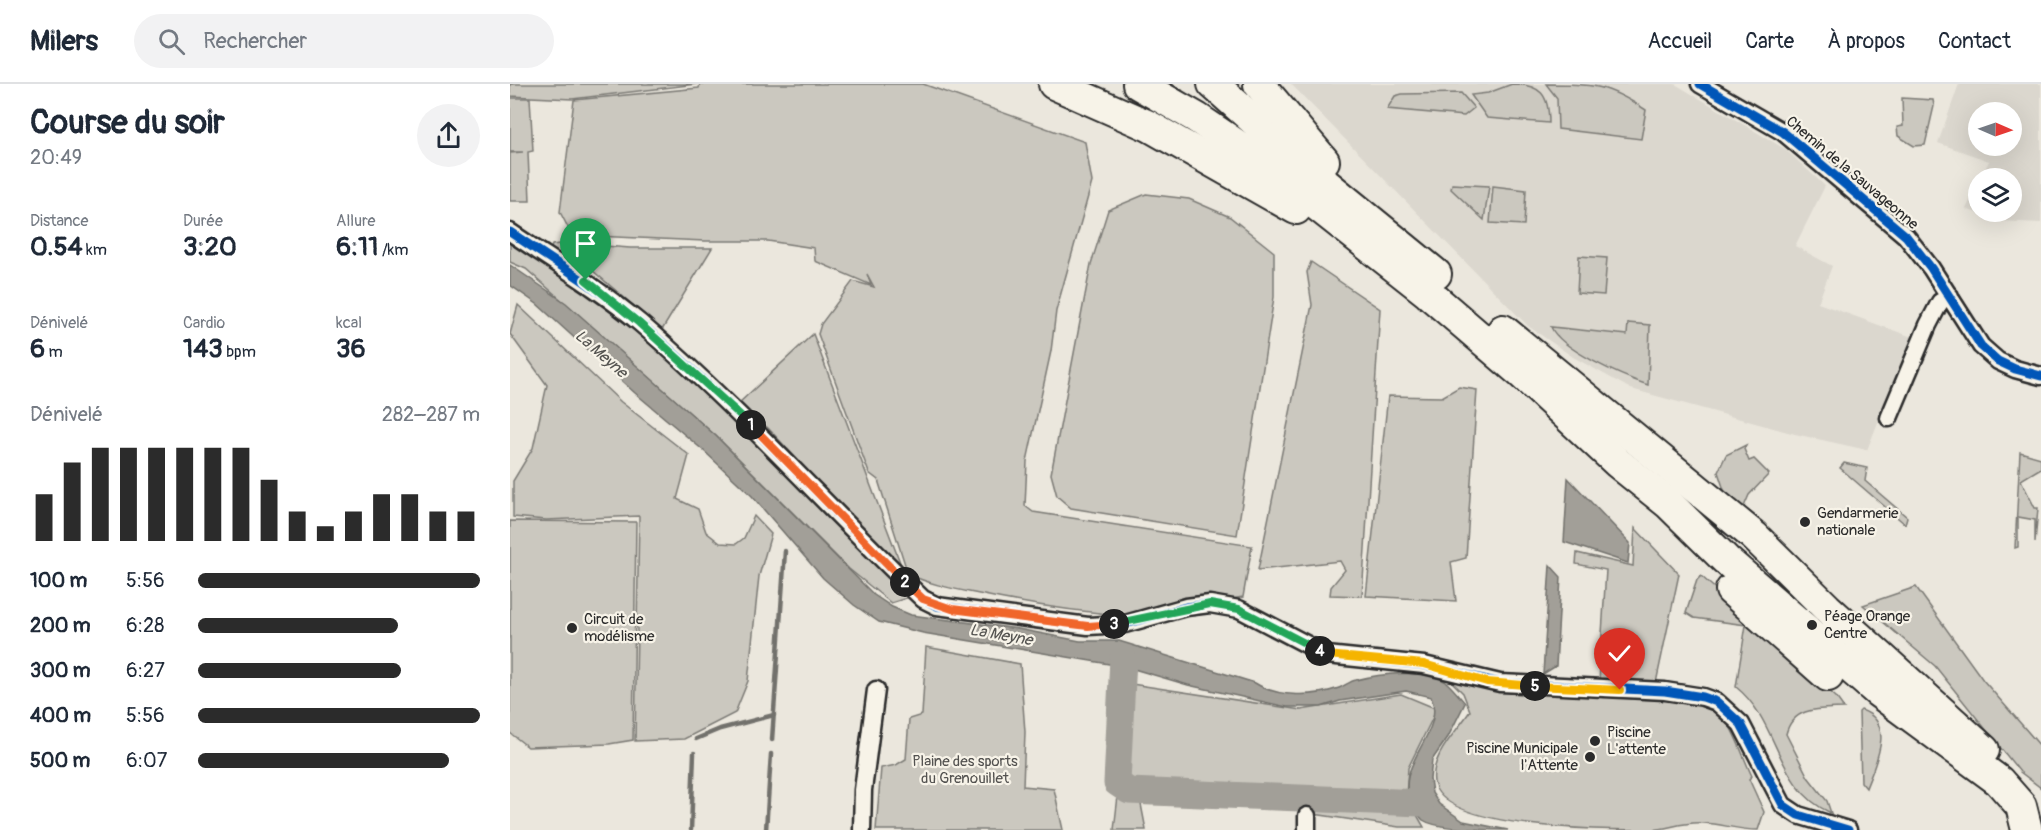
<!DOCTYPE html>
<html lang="fr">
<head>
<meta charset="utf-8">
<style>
	:root { --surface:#fff; --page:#f2f2f3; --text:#1f2937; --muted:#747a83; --line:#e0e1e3; --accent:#2b2b2b }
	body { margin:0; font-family:Pangolin,sans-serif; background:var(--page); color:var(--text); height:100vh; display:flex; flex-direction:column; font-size:22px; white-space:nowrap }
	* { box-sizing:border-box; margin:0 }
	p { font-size:20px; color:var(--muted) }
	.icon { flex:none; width:33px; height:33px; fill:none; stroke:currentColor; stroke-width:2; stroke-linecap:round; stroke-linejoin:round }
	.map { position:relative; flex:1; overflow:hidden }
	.side { display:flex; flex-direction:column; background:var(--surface); width:510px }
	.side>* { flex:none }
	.needle { width:39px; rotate:92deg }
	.buttons { position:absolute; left:1458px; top:18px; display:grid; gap:12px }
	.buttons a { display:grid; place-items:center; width:54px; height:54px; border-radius:50%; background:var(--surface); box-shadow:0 6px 24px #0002; font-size:30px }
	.pin { position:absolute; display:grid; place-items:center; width:51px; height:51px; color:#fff; margin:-62px -26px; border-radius:50% 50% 50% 0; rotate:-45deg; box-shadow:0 0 6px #0007 }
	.pin .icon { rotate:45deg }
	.km { position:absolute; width:30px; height:30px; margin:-15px; border-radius:50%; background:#222; color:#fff; font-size:16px; line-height:30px; text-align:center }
	.round { display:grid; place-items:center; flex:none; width:63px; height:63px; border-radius:32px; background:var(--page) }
	.overview { display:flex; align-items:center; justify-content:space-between; height:102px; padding:0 30px }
	h1 { font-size:33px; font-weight:800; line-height:45px }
	.stats { display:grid; grid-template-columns:repeat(3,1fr); gap:9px; height:102px; padding:6px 30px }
	.stats div { display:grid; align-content:center }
	.stats b { font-size:26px; font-weight:800 }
	.stats small { font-size:16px; font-weight:400 }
	.stats p { font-size:16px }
	.chart { height:168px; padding:12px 30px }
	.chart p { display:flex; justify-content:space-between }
	.chart svg { width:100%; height:108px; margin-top:6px; stroke:var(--accent); stroke-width:6 }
	ul { padding:0 30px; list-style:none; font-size:20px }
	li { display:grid; grid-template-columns:96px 72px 1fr; align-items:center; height:45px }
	li i { height:15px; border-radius:8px; background:var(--accent) }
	header { display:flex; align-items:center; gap:36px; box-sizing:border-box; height:84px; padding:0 30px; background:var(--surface); border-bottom:2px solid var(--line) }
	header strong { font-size:28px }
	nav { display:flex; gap:33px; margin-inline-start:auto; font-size:21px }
	.search { width:420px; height:54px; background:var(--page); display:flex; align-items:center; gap:15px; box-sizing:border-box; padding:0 21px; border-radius:33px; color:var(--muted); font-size:22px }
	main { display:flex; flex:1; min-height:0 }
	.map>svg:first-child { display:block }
</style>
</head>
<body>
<header>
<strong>Milers</strong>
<div class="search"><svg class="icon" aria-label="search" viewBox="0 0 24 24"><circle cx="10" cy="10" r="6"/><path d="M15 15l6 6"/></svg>Rechercher</div>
<nav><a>Accueil</a><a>Carte</a><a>À propos</a><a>Contact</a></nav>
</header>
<main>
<section class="side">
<div class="overview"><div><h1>Course du soir</h1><p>20:49</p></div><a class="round"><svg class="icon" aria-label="share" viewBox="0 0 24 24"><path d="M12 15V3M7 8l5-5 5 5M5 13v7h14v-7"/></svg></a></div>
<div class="stats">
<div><p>Distance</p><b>0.54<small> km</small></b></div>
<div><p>Durée</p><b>3:20</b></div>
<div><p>Allure</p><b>6:11<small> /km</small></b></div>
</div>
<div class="stats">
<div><p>Dénivelé</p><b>6<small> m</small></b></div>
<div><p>Cardio</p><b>143<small> bpm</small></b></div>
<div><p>kcal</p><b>36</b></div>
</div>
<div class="chart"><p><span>Dénivelé</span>282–287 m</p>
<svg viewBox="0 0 160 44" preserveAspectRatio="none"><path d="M5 44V25M15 44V12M25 44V6M35 44V6M45 44V6M55 44V6M65 44V6M75 44V6M85 44V19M95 44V32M105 44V38M115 44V32M125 44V25M135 44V25M145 44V32M155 44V32"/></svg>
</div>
<ul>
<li><b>100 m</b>5:56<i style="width:100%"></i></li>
<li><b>200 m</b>6:28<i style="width:71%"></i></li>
<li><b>300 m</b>6:27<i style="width:72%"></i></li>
<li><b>400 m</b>5:56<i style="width:100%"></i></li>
<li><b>500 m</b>6:07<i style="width:89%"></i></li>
</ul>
</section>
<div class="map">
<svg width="1531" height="746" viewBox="0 0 1531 746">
	<rect width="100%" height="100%" fill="#ebe7dd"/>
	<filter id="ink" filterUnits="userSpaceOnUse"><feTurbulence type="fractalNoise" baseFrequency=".0167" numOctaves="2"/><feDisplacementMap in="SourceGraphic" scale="12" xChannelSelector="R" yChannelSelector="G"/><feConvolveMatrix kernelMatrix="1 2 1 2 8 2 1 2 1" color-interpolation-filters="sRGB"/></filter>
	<g filter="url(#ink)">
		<g fill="#dbd7ce" fill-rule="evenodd">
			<path d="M 781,0 L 1165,0 L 1275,65 L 1315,102 L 1285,162 L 1322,182 L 1308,219 L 1402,253 L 1357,366 L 1285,350 L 1121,305 L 1063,273 L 1018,242 Z"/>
			<path d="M 1449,0 L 1531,0 L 1531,139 L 1489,137 L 1456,125 L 1468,99 L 1468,128 L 1502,128 L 1502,94 L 1470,94 L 1479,77 L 1428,59 ZM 1468,28 L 1502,28 L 1502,62 L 1468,62 Z"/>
		</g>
		<g fill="#cbc8bf" stroke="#7b7a75" stroke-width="1.5">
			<path d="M 0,0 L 187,0 L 62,15 L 0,12 Z"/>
			<path d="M 190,0 L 413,0 L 575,58 L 582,98 L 546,227 L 541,267 L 517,377 L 515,422 L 523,428 L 742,462 L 733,513 L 622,532 C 570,528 520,521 469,510 C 445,505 421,501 398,490 L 368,396 L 359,389 L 308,250 L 311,240 L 343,197 L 364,203 L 357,190 L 361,201 L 305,177 L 304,164 L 258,157 L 195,157 L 62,151 L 50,128 L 64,16 L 189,4 Z"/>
			<path d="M 1002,0 C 1031,0 1039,11 1039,39 L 977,34 L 961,11 L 978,9 Z"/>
			<path d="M 1036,0 C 1084,0 1096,0 1136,26 L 1131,55 L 1048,45 L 1047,14 Z"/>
			<path d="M 951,9 L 964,24 L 954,32 L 877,25 L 885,12 L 892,10 Z"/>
			<path d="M 0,14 L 20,14 L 23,67 L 18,68 L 20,117 L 0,117 L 0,69 L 13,68 L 0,68 Z"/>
			<path d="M 1392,14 L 1423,16 L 1424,22 L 1415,61 L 1404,62 L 1388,52 L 1387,43 L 1393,42 Z"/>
			<path d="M 942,100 L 979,102 L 974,136 L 941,105 Z"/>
			<path d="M 983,102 L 1016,106 L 1014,141 L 980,139 Z"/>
			<path d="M 636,110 L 679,115 L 720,133 L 764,168 L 764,213 L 727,451 L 561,424 L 547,412 L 541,390 L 581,180 L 598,126 Z"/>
			<path d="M 0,156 L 68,196 L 209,317 L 403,512 L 381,519 L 339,485 L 206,352 L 16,185 L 0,178 Z"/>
			<path d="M 57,159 L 120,164 L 202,164 L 152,246 L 83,187 L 40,167 L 42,161 Z"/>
			<path d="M 1069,172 L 1097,174 L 1094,211 L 1067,209 Z"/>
			<path d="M 801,178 L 870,225 L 852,512 L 820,511 L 821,503 L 835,486 L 830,477 L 748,486 L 802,221 L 797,188 Z"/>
			<path d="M 8,221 L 111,318 L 179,371 L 167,415 L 188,425 L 196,448 L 210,459 L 226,460 L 234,454 L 244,432 L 261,450 L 249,492 L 238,597 L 225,629 L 174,655 L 125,657 L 129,432 L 36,436 L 3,433 L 3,397 L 23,364 L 37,301 L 0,250 Z"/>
			<path d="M 1118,239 L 1140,241 L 1138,301 C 1114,293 1051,266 1041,243 L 1117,251 Z"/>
			<path d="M 303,250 L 391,481 L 387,482 L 258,344 L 228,320 Z"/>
			<path d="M 949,303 L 967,306 L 956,474 L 941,478 L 946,517 L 856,512 L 878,312 L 932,313 Z"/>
			<path d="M 1236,361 L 1234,365 L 1239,377 L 1244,375 L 1259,390 L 1239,411 L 1233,425 L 1217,415 L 1208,388 L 1216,371 Z"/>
			<path d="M 1510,368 L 1531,374 L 1531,384 L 1511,396 L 1525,424 L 1528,424 L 1525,459 L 1525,436 L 1508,433 L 1508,463 L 1505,464 Z"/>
			<path d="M 1334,379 L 1357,384 L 1355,397 L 1397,433 L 1395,440 L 1330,384 Z"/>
			<path d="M 0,437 L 126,438 L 123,656 L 99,660 L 18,663 L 0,649 Z"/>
			<path d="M 1125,444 L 1169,490 L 1146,599 L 1089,598 L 1096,486 L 1066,480 L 1067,469 L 1123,482 Z"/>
			<path d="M 1191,492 L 1326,613 L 1334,624 C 1311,625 1283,622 1276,650 L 1298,693 L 1317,717 L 1321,729 C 1265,704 1270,638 1226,603 L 1236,541 L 1184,534 L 1176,529 L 1187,496 Z"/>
			<path d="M 1406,503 L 1473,596 L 1531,663 L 1531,704 L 1510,688 L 1425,582 L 1353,521 Z"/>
			<path d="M 416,563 L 510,580 L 515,648 L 513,702 L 544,705 L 553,746 L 366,746 L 371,684 L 386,681 L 396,675 L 399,635 L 412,631 Z"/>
			<path d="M 940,596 C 1001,619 1181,594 1217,638 C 1226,650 1235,678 1242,692 L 1239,695 L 1254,728 L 1248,746 C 1227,746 1213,740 1194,739 C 1175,737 1158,745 1140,746 C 1097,746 932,746 924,698 C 920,671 947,648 960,627 L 953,609 Z"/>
			<path d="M 615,599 L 791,626 L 891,610 L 927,625 L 898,684 L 896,712 L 914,743 L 889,743 L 804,730 L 791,710 L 664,699 L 622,704 L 610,697 Z"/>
			<path d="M 1351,626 C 1387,638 1365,680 1356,704 L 1351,698 L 1349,628 Z"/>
			<path d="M 608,712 L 630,715 L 636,746 L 604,746 Z"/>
		</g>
		<g fill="#a29f98" stroke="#72716c" stroke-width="1.5">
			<path d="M 0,181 L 56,219 L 206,352 L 364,511 L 382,523 L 401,531 L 508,545 L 570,557 L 609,557 L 745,599 C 768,614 803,613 829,604 C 835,602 840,597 846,596 C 868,590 917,584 936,598 C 943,604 949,612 955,619 L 938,653 L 922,676 L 920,695 L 922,709 L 929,720 L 953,737 L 998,746 C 977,746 928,746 913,736 C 909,732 906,726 903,721 C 879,684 937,649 921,613 L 896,607 L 830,617 L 811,623 L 777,623 L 678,601 L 617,583 L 413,549 L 369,538 L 344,521 L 313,494 L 242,412 L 194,367 L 125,309 L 27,220 L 0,201 Z"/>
			<path d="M 1058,394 L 1120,459 L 1118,479 L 1054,458 Z"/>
			<path d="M 1040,481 L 1051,493 L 1046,582 L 1033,590 Z"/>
		</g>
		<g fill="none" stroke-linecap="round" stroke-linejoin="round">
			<g stroke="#72716c" stroke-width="4.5">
				<path d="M 659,0 L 671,7"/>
				<path d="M 186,655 L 210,645 L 264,631"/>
				<path d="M 262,656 L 275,467"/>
				<path d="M 181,746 L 184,669"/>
				<path d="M 256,746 L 261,670"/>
			</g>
			<path stroke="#a29f98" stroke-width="27" d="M 613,574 L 607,699 L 619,707 L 911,719"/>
			<defs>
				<g id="minor">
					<path d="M 1190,0 L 1273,48 L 1396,152 L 1421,184 L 1471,262 L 1488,277 L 1505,285 L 1531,292"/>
					<path d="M 0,148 C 44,178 89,205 130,239 C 230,325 318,424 413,515 L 427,522 L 578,542 L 615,540 L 676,523 L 700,520 L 729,525 L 817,571 L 914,581 L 990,599 L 1155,607 L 1193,613 L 1207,618 L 1231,640 L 1273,721 L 1288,731 L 1338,746"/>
					<path d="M 1379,334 L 1418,241 L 1430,218 L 1440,212"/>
					<path d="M 797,732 L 797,746"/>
					<path d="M 352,746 L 353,706 L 366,606"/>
				</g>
				<g id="motorway">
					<path d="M 544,0 L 639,42 L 786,125"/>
					<path d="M 628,0 L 687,34 L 752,78 L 918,209 L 1010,288 L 1108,379 L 1159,420 L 1216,476 L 1368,608 L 1489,697 L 1511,722 L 1517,746"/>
					<path d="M 703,0 L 811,96 L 926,190"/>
					<path d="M 749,0 L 814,77"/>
					<path d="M 993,246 L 1244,452 L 1317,524 L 1474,666"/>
					<path d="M 1221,506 L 1318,592"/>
				</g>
			</defs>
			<use href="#minor" stroke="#2b2b2b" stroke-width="21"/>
			<use href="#motorway" stroke="#2b2b2b" stroke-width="34"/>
			<use href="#minor" stroke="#f7f3e8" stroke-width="16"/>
			<use href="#motorway" stroke="#f7f3e8" stroke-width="30"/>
			<defs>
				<g id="cycleway">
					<path d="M 1190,0 L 1273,48 L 1396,152 L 1421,184 L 1471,262 L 1488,277 L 1505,285 L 1531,292"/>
					<path d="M 0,148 C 44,178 89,205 130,239 C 230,325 318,424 413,515 L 427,522 L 578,542 L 615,540 L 676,523 L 700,520 L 729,525 L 817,571 L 914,581 L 990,599 L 1155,607 L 1193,613 L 1207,618 L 1231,640 L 1273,721 L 1288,731 L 1338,746"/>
				</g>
			</defs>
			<use href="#cycleway" stroke="#f7f3e8" stroke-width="13"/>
			<use href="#cycleway" stroke="#0057b8" stroke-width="9"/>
		</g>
	</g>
	<g fill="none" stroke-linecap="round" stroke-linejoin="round" filter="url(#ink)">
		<defs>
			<path id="split-1" d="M 76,196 L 129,239 L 241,341"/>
			<path id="split-2" d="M 241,341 L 395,498"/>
			<path id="split-3" d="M 395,498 L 413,515 L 442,525 L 578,542 L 604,540"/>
			<path id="split-4" d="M 604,540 L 700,520 L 729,525 L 810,567"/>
			<path id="split-5" d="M 810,567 L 817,571 L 914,580 L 977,598 L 1025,602"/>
			<path id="split-6" d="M 1025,602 L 1110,606"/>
		</defs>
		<use href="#split-1" stroke="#fff" stroke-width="12"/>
		<use href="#split-2" stroke="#fff" stroke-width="12"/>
		<use href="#split-3" stroke="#fff" stroke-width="12"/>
		<use href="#split-4" stroke="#fff" stroke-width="12"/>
		<use href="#split-5" stroke="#fff" stroke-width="12"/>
		<use href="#split-6" stroke="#fff" stroke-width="12"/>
		<use href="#split-1" stroke="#22a559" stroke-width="8"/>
		<use href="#split-2" stroke="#f0652b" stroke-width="8"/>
		<use href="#split-3" stroke="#f0652b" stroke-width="8"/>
		<use href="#split-4" stroke="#22a559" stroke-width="8"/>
		<use href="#split-5" stroke="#f5b400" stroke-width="8"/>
		<use href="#split-6" stroke="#f5b400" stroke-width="8"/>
	</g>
	<g fill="#2b2b2b" stroke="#f7f3e8" stroke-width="2">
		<circle cx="1295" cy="438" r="6"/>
		<circle cx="1302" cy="541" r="6"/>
		<circle cx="62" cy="544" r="6"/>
		<circle cx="1085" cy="657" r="6"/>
		<circle cx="1080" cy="673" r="6"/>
	</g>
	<g text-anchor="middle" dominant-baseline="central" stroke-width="4.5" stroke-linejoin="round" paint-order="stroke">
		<g font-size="15" fill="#2b2b2b" stroke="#f7f3e8">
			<text transform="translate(1342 89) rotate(40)">Chemin de la Sauvageonne</text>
		</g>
		<g font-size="15" fill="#2b2b2b" stroke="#f7f3e8" text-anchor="start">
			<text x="1307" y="429">Gendarmerie<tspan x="1307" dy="17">nationale</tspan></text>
			<text x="1314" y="532">Péage Orange<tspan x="1314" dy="17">Centre</tspan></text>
			<text x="74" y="535">Circuit de<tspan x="74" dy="17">modélisme</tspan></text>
			<text x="1097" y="648">Piscine<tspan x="1097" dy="17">L'attente</tspan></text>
			<text x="1068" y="664" text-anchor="end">Piscine Municipale<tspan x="1068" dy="17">l'Attente</tspan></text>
		</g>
		<g font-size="15" fill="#535250" stroke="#f7f3e8">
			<text x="455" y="677">Plaine des sports<tspan x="455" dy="17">du Grenouillet</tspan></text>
		</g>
		<g font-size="16" font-style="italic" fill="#555451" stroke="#f7f3e8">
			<text transform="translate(91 270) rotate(41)">La Meyne</text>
			<text transform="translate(491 551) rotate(10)">La Meyne</text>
		</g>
	</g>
</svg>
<div class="buttons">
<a><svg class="needle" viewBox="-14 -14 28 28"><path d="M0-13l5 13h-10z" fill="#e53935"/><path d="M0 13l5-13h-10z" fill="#747a83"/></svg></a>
<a><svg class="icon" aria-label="layers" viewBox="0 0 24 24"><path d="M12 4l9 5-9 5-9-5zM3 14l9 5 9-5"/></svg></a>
</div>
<div class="pin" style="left:76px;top:196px;background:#1e9e55"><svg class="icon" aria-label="arrive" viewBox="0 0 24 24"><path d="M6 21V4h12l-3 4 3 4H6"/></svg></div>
<div class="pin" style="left:1110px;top:606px;background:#d93025"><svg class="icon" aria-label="check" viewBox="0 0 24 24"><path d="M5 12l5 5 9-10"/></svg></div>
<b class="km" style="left:241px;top:341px">1</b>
<b class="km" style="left:395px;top:498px">2</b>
<b class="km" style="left:604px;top:540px">3</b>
<b class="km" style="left:810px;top:567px">4</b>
<b class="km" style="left:1025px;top:602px">5</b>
</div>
</main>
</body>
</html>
